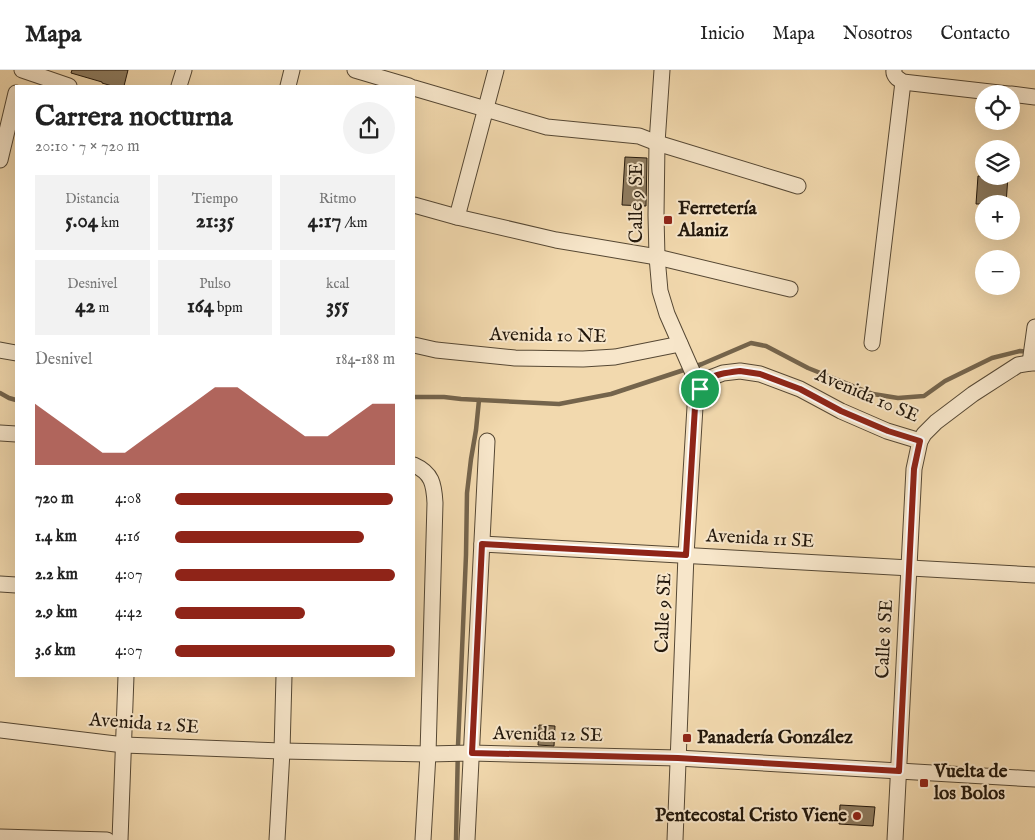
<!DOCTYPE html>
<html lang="es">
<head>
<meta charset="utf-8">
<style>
	:root { --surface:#fff; --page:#f2f2f2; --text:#222; --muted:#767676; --line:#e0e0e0; --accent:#8f2418 }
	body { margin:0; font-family:"IM FELL English",serif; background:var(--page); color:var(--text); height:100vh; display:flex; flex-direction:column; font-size:19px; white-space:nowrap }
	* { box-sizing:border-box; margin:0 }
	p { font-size:16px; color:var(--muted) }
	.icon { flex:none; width:28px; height:28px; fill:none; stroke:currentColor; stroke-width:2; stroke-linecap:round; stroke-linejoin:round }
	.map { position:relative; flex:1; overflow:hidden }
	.details { position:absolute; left:15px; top:15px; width:400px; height:592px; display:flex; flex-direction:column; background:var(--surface); border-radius:0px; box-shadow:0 5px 20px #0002 }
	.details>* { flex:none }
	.fabs { position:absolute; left:975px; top:15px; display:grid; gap:10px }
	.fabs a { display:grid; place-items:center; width:45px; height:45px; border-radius:50%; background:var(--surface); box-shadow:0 5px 20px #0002; font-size:25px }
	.pin { position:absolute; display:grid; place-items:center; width:42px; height:42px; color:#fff; margin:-21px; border:2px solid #fff; border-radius:50%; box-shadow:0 1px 5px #0007 }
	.round { display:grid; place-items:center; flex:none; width:52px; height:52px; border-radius:26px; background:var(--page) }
	.head { display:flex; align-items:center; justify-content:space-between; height:85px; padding:0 20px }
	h1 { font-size:28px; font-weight:700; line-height:38px }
	.metrics { display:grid; grid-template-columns:repeat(3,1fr); gap:8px; height:85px; padding:5px 20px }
	.metrics div { display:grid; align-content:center; border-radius:0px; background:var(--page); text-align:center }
	.metrics b { font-size:21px; font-weight:700 }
	.metrics small { font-size:14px; font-weight:400 }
	.metrics p { font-size:14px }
	.chart { height:140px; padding:10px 20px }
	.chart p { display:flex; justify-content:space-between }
	.chart svg { width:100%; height:90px; margin-top:5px; fill:var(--accent); opacity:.7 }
	ul { padding:0 20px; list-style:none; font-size:16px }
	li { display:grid; grid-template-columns:80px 60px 1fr; align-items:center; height:38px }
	li i { height:12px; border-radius:6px; background:var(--accent) }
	header { display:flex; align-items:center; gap:30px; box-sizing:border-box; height:70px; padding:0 25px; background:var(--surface); border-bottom:1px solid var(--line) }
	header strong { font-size:24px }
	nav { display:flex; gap:28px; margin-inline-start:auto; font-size:18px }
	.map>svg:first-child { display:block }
</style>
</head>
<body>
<header>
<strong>Mapa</strong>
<nav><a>Inicio</a><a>Mapa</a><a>Nosotros</a><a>Contacto</a></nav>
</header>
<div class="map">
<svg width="1035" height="770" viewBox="0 0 1035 770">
	<rect width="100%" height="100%" fill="#f2d9ae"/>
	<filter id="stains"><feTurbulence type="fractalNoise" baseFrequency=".004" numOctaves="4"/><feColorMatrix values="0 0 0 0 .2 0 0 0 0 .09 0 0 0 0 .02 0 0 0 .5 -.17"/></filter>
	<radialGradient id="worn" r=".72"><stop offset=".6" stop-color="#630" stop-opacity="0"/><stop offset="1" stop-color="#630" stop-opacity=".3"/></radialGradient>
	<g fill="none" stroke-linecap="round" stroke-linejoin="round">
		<g stroke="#74644c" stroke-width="4.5">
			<path d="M 0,323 L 9,328 L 16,330"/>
			<path d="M 414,327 L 444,327 L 461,329 L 559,334 L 611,324 L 702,294 L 751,273 L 766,276 L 808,298 L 873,324 L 898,328 L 924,326 L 945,311 L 992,288 L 1020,281 L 1030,282"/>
			<path d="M 456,770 L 458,676 L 466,485 L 467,423 L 471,389 L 476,360 L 479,330"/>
		</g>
	</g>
	<g fill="#8e7c60" stroke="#22170b">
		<path d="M 72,0 L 128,0 L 124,16 L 112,16 L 102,13 L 102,12 L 71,3 Z"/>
		<path d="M 625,87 L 647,88 L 646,136 L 622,135 Z"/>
		<path d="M 978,106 L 1008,106 L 1006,134 L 976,134 Z"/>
		<path d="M 539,655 L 555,656 L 554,676 L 538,675 Z"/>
		<path d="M 840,735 L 875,737 L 873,756 L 839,754 Z"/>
	</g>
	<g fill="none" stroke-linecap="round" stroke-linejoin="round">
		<defs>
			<g id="minor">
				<path d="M 22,0 L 69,16"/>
				<path d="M 355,0 L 409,16"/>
				<path d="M 662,0 L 657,73 L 656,145 L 657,187 L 660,221 L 667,244 L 700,319"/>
				<path d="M 894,0 C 893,6 898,9 903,12 L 1008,24"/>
				<path d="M 179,16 L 184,0"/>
				<path d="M 288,16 L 292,0"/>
				<path d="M 414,18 L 547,57 L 639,66 L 657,73 L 798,116"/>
				<path d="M 1011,24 L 1035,27"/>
				<path d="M 0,90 L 16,23"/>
				<path d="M 414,135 L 457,147 L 556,170 L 657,187 L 790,219"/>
				<path d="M 457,147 L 496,0"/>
				<path d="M 872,273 L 903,12"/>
				<path d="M 414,275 L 436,280 L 515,288 L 583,289 L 615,287 L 680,274"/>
				<path d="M 0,280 L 16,283"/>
				<path d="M 1030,293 L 1035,257"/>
				<path d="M 0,363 L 16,364"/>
				<path d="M 414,395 C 432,403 434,414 435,433 L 428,684 L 423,770"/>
				<path d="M 482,474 L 1035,505"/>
				<path d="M 0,514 L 16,515"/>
				<path d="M 0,660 L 124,675 L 282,681 L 428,684 L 471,683 L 678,688 L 1035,709"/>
				<path d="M 0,767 L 107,770"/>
				<path d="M 120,770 L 126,606"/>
				<path d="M 277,770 L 282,681 L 284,606"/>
				<path d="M 467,770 L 487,371"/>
				<path d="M 675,770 L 686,485 L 695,337 L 700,319 L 710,308 L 723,303 L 740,301 L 760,304 L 800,319 L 841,341 L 887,361 L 920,371"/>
				<path d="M 895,770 L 914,399 L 920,371 L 924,364 L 936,352 L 973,324 L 1018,295 L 1030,293 L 1035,293"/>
			</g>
		</defs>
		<use href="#minor" stroke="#564834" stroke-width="17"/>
		<use href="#minor" stroke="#f7e6ca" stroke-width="15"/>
	</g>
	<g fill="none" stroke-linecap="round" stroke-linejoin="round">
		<defs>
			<path id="route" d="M 740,301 L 760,304 L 800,319 L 841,341 L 888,361 L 920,371 L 914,399 L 899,701 L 678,688 L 472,683 L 482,474 L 686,485 L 695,337 C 704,306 709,305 740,301 Z"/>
		</defs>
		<use href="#route" stroke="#fff" stroke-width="10"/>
		<use href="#route" stroke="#8f2418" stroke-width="6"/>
	</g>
	<g fill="#8f2418" stroke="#f7e6ca" stroke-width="2">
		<rect x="663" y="145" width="10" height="10" rx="2.5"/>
		<rect x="682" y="663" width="10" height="10" rx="2.5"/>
		<rect x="919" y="708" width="10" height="10" rx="2.5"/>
		<circle cx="857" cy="746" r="5"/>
	</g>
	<g text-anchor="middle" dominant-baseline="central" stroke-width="4" stroke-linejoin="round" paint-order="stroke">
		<g font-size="19" fill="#22170b" stroke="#f7e6ca">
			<text transform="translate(637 133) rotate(-90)">Calle 9 SE</text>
			<text transform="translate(548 266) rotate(1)">Avenida 10 NE</text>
			<text transform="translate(867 326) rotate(23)">Avenida 10 SE</text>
			<text transform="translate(760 469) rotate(3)">Avenida 11 SE</text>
			<text transform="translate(664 543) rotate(-88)">Calle 9 SE</text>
			<text transform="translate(885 569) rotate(-87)">Calle 8 SE</text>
			<text transform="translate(144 654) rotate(4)">Avenida 12 SE</text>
			<text transform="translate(548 665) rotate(1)">Avenida 12 SE</text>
		</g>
		<g font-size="19" font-weight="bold" fill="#22170b" stroke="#f7e6ca" text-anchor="start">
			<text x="678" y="139">Ferretería<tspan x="678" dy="22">Alaniz</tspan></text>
			<text x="697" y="668">Panadería González</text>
			<text x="934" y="702">Vuelta de<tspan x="934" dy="22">los Bolos</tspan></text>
			<text x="847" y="746" text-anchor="end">Pentecostal Cristo Viene</text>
		</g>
	</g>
	<rect width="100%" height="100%" filter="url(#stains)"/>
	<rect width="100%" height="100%" fill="url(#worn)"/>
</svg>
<div class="fabs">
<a><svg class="icon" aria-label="locate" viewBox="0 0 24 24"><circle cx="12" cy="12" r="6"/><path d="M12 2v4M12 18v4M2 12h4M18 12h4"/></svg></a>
<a><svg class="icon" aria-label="layers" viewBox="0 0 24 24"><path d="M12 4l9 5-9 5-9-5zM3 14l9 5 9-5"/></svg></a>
<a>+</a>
<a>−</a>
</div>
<div class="pin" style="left:700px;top:319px;background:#1e9e55"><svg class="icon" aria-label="arrive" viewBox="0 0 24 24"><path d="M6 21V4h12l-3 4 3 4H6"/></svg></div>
<section class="details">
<div class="head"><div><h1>Carrera nocturna</h1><p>20:10 · 7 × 720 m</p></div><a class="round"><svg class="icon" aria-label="share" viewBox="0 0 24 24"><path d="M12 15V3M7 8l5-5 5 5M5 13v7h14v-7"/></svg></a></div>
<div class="metrics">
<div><p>Distancia</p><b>5.04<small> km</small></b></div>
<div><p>Tiempo</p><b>21:35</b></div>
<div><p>Ritmo</p><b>4:17<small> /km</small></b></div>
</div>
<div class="metrics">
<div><p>Desnivel</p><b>42<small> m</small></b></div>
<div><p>Pulso</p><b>164<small> bpm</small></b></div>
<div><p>kcal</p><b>355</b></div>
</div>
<div class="chart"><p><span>Desnivel</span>184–188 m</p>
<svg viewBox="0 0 160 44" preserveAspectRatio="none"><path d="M0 44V14L10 22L20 30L30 38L40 38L50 30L60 22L70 14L80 6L90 6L100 14L110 22L120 30L130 30L140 22L150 14L160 14V44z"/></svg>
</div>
<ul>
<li><b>720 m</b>4:08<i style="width:99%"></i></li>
<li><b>1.4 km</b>4:16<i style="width:86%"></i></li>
<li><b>2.2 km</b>4:07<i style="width:100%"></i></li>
<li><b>2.9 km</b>4:42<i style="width:59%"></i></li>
<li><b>3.6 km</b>4:07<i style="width:100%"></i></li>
</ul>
</section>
</div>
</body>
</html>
